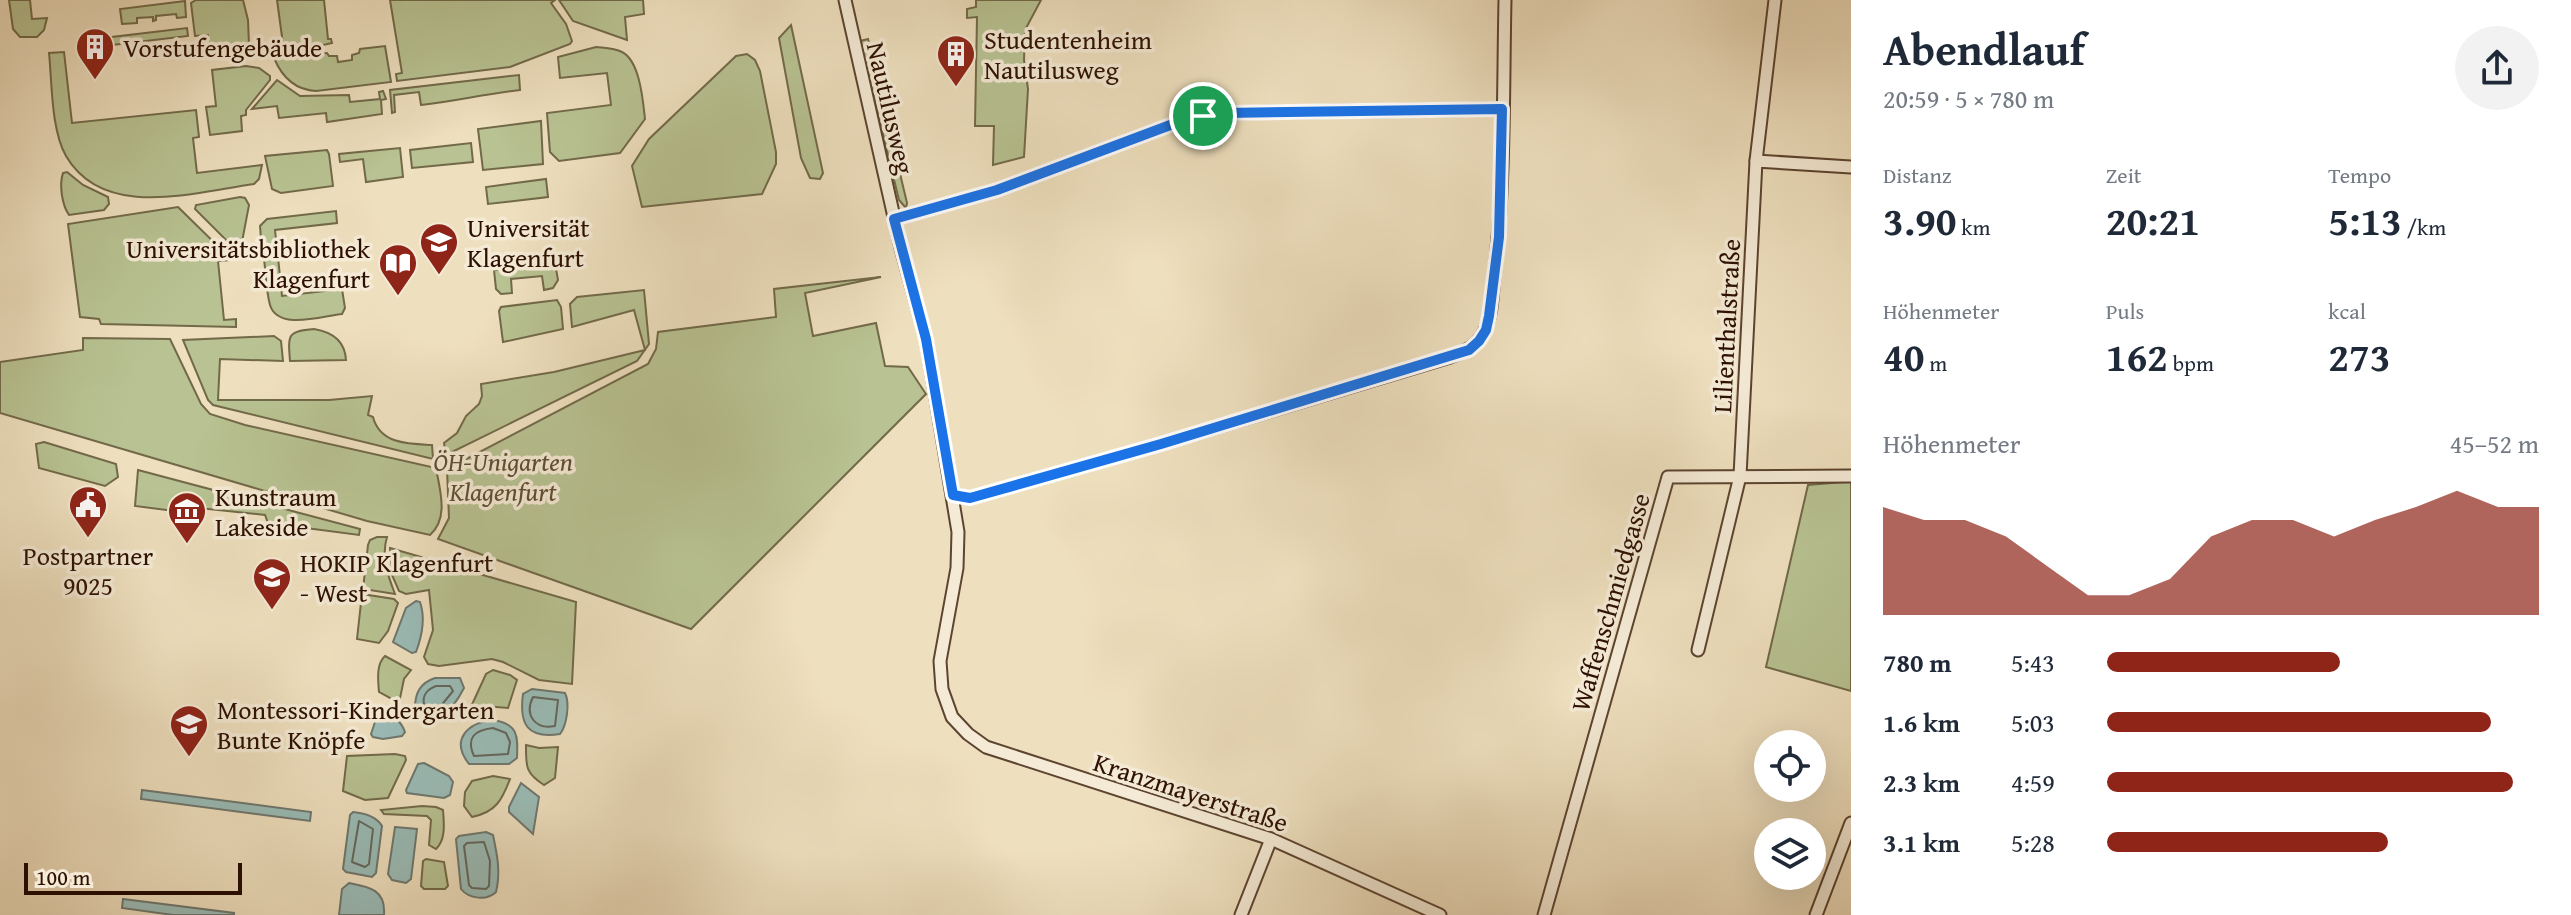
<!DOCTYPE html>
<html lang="de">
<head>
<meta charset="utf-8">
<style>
	:root { --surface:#fff; --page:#f2f2f3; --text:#1f2937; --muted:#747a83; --accent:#8f2418 }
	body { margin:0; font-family:"Gentium Book Plus",serif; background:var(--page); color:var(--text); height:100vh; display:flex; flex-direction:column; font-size:30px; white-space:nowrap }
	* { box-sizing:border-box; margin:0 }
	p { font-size:26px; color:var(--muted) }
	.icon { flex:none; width:44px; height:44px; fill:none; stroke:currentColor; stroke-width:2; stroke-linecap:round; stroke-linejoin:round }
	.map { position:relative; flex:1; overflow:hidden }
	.panel { display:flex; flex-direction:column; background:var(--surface); width:720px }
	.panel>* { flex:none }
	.tools { position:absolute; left:1754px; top:730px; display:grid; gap:16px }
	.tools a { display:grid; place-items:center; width:72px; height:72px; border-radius:50%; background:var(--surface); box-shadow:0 8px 32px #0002; font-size:40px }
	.scale { position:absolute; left:24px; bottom:20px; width:218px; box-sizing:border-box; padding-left:8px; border:4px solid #2d1000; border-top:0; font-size:22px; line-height:28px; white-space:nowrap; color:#2d1000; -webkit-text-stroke:6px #f4ead5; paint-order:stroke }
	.pin { position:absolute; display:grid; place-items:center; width:68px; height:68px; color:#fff; margin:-34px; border:4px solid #fff; border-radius:50%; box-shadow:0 2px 8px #0007 }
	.round { display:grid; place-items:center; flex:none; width:84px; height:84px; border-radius:42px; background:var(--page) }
	.overview { display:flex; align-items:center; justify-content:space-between; height:136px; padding:0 32px }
	h1 { font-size:44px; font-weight:700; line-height:60px }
	.figures { display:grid; grid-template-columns:repeat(3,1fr); gap:12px; height:136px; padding:8px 32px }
	.figures div { display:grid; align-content:center }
	.figures b { font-size:40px; font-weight:700 }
	.figures small { font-size:22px; font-weight:400 }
	.figures p { font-size:22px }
	.chart { height:224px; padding:16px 32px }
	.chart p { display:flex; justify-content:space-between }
	.chart svg { width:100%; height:144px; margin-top:8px; fill:var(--accent); opacity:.7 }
	ul { padding:0 32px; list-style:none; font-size:26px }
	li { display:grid; grid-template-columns:128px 96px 1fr; align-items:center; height:60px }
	li i { height:20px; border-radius:10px; background:var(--accent) }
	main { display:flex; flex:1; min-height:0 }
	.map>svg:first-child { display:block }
</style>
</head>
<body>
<main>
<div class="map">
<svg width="1851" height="915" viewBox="0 0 1851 915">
	<rect width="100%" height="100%" fill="#eedfbe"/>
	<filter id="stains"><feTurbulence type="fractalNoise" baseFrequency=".0025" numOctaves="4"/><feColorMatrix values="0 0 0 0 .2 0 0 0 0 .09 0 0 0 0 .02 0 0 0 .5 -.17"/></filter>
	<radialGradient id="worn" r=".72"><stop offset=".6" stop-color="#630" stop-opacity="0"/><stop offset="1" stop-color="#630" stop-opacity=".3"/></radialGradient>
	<g fill="#b8c292" stroke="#726949" stroke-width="2">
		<path d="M 9,0 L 30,0 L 32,19 L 47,18 L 44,30 L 37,37 L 20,37 L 13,29 Z"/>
		<path d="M 196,0 L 243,0 L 248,20 L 249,45 L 245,48 L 210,52 L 208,35 L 195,36 L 191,3 Z"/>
		<path d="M 277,0 L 324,0 L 328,39 L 331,39 L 332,43 L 323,45 L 323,48 L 282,54 L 281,45 L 283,44 Z"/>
		<path d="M 390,0 L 555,0 L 551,3 L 566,24 L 572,41 L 570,44 L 510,67 L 397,81 L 396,74 L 402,73 Z"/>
		<path d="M 559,0 L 643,0 L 644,14 L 625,17 L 627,40 L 573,21 Z"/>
		<path d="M 976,0 L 1041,0 L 1025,30 L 1024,60 L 1028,89 L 1024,157 L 993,165 L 994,126 L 975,126 L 977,17 L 967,18 L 967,9 L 976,7 Z"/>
		<path d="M 185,1 L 186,17 L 177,18 L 176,14 L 156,16 L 156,20 L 153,21 L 153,17 L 137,18 L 137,23 L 122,24 L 120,9 Z"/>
		<path d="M 791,25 L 823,173 L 820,179 L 810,178 L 801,158 L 779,38 Z"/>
		<path d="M 187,28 L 188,36 L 95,47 L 95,39 Z"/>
		<path d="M 868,39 L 907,203 L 906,208 L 899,200 L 860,41 Z"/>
		<path d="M 385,46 L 391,82 L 316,91 C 296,90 282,77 274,58 L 327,53 L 329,56 L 337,56 L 338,62 L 352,60 L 352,55 L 359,53 L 360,49 Z"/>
		<path d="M 596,47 C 604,48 614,48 622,52 C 640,61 643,101 645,119 L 620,153 L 559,161 L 550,152 L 547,113 L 611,105 L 607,73 L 560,78 L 558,57 Z"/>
		<path d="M 64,52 L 72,123 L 196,110 L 199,137 L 193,138 L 197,173 L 262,165 L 259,179 L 254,184 C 195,192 104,221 66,156 C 51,130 52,82 49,53 Z"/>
		<path d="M 747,54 L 755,60 L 760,71 L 776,152 L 776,164 L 762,194 L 642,207 L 632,166 L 649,139 L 736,56 Z"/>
		<path d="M 246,66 L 259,68 L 270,76 L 270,80 L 246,110 L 246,115 L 241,116 L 242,131 L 210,135 L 206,107 L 216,106 L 212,70 Z"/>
		<path d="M 519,75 L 520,90 C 484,94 457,101 421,105 L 419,92 L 394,95 L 395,112 L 392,113 L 390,90 Z"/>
		<path d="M 277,80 L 300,96 L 349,95 L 350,102 L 380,99 L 379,92 L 383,91 L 386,99 L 381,100 L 382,114 L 327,122 L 326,113 L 279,118 L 277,106 L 252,109 Z"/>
		<path d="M 541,121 L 543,164 L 483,170 L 478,129 Z"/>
		<path d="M 471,143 L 473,162 L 412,168 L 410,150 Z"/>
		<path d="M 400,148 L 403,177 L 366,182 L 363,159 L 340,162 L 339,154 Z"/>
		<path d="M 327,150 L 329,154 L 333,186 L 281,193 L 272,189 L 265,156 Z"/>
		<path d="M 67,172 L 83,185 L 108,197 L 109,204 L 104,210 L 69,215 C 62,205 59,185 63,173 Z"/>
		<path d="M 546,179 L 548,197 L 488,204 L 486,187 Z"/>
		<path d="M 240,197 L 245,198 L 249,205 L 242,242 L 231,245 L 195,209 L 196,205 Z"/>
		<path d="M 178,207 L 232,260 L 218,261 L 224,320 L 236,319 L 236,327 L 101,324 L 99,319 L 80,317 L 68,224 Z"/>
		<path d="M 336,211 L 337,223 L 275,230 L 277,249 L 262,251 L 260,226 L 267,219 Z"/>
		<path d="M 278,257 L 282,296 L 342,289 L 345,308 L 342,314 C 322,316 278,331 270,305 C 266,291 266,274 264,259 Z"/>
		<path d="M 555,263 L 558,280 L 553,288 L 544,290 L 542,276 L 511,279 L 512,293 L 501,294 L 496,289 L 494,270 Z"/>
		<path d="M 881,277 L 805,293 L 813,336 L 876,323 L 885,366 L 908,367 L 926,394 L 691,629 L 438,539 L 449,518 L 447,469 L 648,364 L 656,349 L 658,332 L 776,317 L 774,289 Z"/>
		<path d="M 644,290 L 649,344 L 637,361 L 446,455 L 444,443 L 457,433 L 466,416 L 479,404 L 482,396 L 481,384 L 554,372 L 645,350 L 634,310 L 572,327 L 570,304 L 577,297 Z"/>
		<path d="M 557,300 L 561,307 L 563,329 L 503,342 L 499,311 L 501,307 Z"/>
		<path d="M 314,329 C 332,332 345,341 346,360 L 290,361 C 288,335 287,331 314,329 Z"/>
		<path d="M 274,336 L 281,341 L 283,361 L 220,359 L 218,400 L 329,400 L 372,396 L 368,415 L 373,417 C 380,444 408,444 432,445 L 433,459 L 213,405 L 208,400 L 183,340 Z"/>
		<path d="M 83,338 L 170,339 L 201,404 L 210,414 L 245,425 L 436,468 C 440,491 449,518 430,535 L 367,521 L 0,413 L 0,362 L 83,350 Z"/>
		<path d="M 44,442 L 116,464 L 118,477 L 105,486 L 39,468 L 36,444 Z"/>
		<path d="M 138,470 L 360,529 L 359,535 L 268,523 L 265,515 L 199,508 L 198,514 L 135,506 Z"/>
		<path d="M 1843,482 L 1851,482 L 1851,691 L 1766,667 L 1808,485 Z"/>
		<path d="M 377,537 L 387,537 C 381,557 388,576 395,594 L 363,589 L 368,545 L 370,540 Z"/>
		<path d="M 390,548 L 576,602 L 572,684 L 539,680 L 503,662 L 492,659 L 439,666 L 428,664 L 424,657 L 433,630 L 429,590 L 406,594 L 399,591 L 392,575 Z"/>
		<path d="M 362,594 L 394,599 L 398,603 L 388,631 L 379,643 L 357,639 Z"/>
		<path d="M 385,656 L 411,670 L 404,679 L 399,703 L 379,692 C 378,680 376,664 385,656 Z"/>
		<path d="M 493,670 L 510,675 L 517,680 L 508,708 L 484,706 L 469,711 L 486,674 Z"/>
		<path d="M 526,745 L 539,748 L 558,747 L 555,778 L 544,785 C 525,773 526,766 526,745 Z"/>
		<path d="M 395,754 L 405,756 L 406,760 L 388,798 L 365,800 L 343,791 L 347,756 Z"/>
		<path d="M 493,776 L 510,779 C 502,800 496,812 472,817 L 464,806 L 465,792 L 472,781 Z"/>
		<path d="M 422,806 L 436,807 L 443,810 C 444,823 446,840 436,849 L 429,845 L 431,820 L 427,816 L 384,814 L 381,810 Z"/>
		<path d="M 426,859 L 444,862 L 448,886 L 445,889 L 424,889 L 421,886 L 423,861 Z"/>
	</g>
	<g fill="#9abcb7" stroke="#6e776e" stroke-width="2">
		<path d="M 416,601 L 420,602 C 426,619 422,636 416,652 L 412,653 L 393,642 L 406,608 Z"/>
		<path d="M 435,678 L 460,678 L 464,688 C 452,711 440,725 415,708 C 415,693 420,683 435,678 Z"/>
		<path d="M 532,689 L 565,693 C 570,703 567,725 560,734 C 527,739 519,724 523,694 Z"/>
		<path d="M 383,712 C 394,716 401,721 405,732 L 402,736 L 383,739 L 373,737 L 371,734 L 378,713 Z"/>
		<path d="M 493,720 C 518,724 518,735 517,758 L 509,764 L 469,764 C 450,740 467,723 493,720 Z"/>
		<path d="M 424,763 L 449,776 L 453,782 L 450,795 L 444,798 L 407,793 L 406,790 L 418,764 Z"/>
		<path d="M 521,783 L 539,797 L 533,834 L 509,812 L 509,807 Z"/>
		<path d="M 142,790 L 311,812 L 310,821 L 141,799 Z"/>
		<path d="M 353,812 C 364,813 376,816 382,826 L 376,873 L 372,877 L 346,872 L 343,869 L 350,815 Z"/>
		<path d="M 395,827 L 417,829 L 411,879 L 406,883 L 392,880 L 388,874 Z"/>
		<path d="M 486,832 L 493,835 C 497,854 501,872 496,892 C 487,901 469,899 461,889 L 456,839 L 459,836 Z"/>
		<path d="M 349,883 C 370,887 386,890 384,915 L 339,915 L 342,889 Z"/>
		<path d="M 123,899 L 234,913 L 234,915 L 173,915 L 122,908 Z"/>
	</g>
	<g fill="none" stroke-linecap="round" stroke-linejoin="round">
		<g stroke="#64665c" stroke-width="2">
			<path d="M 436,686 L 450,686 L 453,691 L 440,707 L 429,708 L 424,704 C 422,695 428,689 436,686 Z"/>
			<path d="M 533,697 L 558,700 L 555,726 C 535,730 524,715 533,697 Z"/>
			<path d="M 493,728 L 506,733 L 510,742 L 508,754 L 474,756 C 466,738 474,730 493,728 Z"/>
			<path d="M 359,821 L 373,829 L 369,864 L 365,867 L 352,862 Z"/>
			<path d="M 484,842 L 490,861 L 489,886 L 486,889 L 472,888 L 469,885 L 464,846 L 467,843 Z"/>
		</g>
		<defs>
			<g id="street">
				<path d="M 845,0 L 901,248 L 926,339 L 958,532 L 957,568 L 940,661 L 942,689 L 952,717 L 968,734 L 986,747 L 1271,839 L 1440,915"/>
				<path d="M 1756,161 L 1851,167"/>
				<path d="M 894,219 L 997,190 L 1173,124 L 1225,113 L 1502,109"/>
				<path d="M 953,495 L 970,498 L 1161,444 L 1450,357 C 1465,351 1477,347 1484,332 C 1492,317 1492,295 1494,278 C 1505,186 1503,92 1505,0"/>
				<path d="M 1698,650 L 1740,476 L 1756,161 L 1775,0"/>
				<path d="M 1241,915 L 1271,839"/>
				<path d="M 1544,915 L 1668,477 L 1851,476"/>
				<path d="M 1816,915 L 1851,823"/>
			</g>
		</defs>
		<use href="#street" stroke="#5d4430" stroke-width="15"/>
		<use href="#street" stroke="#f4ead5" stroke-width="11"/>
	</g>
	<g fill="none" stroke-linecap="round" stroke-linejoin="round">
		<defs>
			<path id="route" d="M 1502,109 L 1499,237 L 1489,316 L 1486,330 L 1479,341 L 1469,350 L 1161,444 L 970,498 L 953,495 L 926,339 L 894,219 L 997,190 L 1173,124 L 1225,113 Z"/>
		</defs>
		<use href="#route" stroke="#fff" stroke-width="16"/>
		<use href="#route" stroke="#1a73e8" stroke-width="10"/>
	</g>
	<defs>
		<symbol id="building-pin" viewBox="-11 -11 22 30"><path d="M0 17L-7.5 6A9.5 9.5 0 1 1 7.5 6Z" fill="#8f2418" stroke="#f4ead5"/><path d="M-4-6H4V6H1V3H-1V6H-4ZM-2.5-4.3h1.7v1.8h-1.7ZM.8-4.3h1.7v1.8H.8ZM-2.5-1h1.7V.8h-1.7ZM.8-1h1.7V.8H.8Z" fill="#fff"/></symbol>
		<symbol id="university-pin" viewBox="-11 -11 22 30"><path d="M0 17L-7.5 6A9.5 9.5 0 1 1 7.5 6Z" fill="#8f2418" stroke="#f4ead5"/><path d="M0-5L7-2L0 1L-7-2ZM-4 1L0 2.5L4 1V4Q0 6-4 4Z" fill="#fff"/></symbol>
		<symbol id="library-pin" viewBox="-11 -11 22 30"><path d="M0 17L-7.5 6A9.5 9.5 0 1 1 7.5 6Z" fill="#8f2418" stroke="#f4ead5"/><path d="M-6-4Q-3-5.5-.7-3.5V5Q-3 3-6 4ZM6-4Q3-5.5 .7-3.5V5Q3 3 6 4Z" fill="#fff"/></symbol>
		<symbol id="civic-pin" viewBox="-11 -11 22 30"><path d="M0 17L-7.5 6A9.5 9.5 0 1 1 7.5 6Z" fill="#8f2418" stroke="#f4ead5"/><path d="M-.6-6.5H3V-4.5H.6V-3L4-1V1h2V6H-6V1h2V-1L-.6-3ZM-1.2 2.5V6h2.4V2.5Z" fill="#fff"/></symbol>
		<symbol id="museum-pin" viewBox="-11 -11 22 30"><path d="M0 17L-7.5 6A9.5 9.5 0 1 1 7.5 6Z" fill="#8f2418" stroke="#f4ead5"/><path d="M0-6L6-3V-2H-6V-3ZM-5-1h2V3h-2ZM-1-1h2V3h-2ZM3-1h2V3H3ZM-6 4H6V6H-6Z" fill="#fff"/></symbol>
		<symbol id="school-pin" viewBox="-11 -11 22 30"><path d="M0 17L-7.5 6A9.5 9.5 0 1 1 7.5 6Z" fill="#8f2418" stroke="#f4ead5"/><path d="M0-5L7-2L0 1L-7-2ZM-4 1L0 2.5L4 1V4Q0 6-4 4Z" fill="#fff"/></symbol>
	</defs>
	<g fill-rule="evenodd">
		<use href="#building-pin" x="73" y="25" width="44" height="60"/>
		<use href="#building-pin" x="934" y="32" width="44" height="60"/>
		<use href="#university-pin" x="417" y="220" width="44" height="60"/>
		<use href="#library-pin" x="376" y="241" width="44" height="60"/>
		<use href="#civic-pin" x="66" y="483" width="44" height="60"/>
		<use href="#museum-pin" x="165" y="489" width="44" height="60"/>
		<use href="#school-pin" x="250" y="555" width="44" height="60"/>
		<use href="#school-pin" x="167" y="702" width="44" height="60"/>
	</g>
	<g text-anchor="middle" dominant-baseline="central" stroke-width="7" stroke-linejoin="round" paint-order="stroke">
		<g font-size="26" fill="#2d1000" stroke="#f4ead5" text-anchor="start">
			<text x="984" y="39">Studentenheim<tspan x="984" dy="30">Nautilusweg</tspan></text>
			<text x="123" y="47">Vorstufengebäude</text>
			<text x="467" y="227">Universität<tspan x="467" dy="30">Klagenfurt</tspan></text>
			<text x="370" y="248" text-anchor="end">Universitätsbibliothek<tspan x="370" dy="30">Klagenfurt</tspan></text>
			<text x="215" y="496">Kunstraum<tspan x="215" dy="30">Lakeside</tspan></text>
			<text x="88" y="555" text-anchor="middle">Postpartner<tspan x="88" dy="30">9025</tspan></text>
			<text x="300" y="562">HOKIP Klagenfurt<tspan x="300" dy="30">- West</tspan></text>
			<text x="217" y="709">Montessori-Kindergarten<tspan x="217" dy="30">Bunte Knöpfe</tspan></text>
		</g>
		<g font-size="26" fill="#2d1000" stroke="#f4ead5">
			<text transform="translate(891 108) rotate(77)">Nautilusweg</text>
			<text transform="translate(1726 326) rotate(-87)">Lilienthalstraße</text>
			<text transform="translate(1610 602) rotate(-74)">Waffenschmiedgasse</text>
			<text transform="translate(1191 792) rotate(18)">Kranzmayerstraße</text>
		</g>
		<g font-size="26" font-style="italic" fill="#5e4e33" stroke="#f4ead5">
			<text x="503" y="461">ÖH-Unigarten<tspan x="503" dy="30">Klagenfurt</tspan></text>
		</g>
	</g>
	<rect width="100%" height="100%" filter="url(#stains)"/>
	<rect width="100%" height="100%" fill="url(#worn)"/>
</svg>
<div class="tools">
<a><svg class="icon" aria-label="locate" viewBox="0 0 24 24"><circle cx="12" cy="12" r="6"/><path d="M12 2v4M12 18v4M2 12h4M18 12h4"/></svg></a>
<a><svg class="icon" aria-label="layers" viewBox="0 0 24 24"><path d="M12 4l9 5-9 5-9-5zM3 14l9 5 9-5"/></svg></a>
</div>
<div class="scale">100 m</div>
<div class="pin" style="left:1203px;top:116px;background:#1e9e55"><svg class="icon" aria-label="arrive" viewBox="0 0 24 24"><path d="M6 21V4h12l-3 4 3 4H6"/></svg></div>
</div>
<section class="panel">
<div class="overview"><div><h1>Abendlauf</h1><p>20:59 · 5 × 780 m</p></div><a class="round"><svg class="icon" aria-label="share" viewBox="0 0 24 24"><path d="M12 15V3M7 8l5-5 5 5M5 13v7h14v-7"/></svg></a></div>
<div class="figures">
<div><p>Distanz</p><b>3.90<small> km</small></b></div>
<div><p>Zeit</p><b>20:21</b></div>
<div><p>Tempo</p><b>5:13<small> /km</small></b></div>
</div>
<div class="figures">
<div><p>Höhenmeter</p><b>40<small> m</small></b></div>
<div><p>Puls</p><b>162<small> bpm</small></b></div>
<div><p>kcal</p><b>273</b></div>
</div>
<div class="chart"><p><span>Höhenmeter</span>45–52 m</p>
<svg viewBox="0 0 160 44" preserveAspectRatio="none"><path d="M0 44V11L10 15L20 15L30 20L40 29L50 38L60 38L70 33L80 20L90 15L100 15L110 20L120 15L130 11L140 6L150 11L160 11V44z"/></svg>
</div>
<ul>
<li><b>780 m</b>5:43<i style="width:54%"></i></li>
<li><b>1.6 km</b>5:03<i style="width:89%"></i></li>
<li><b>2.3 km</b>4:59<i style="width:94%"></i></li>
<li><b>3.1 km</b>5:28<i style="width:65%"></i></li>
</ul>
</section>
</main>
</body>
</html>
